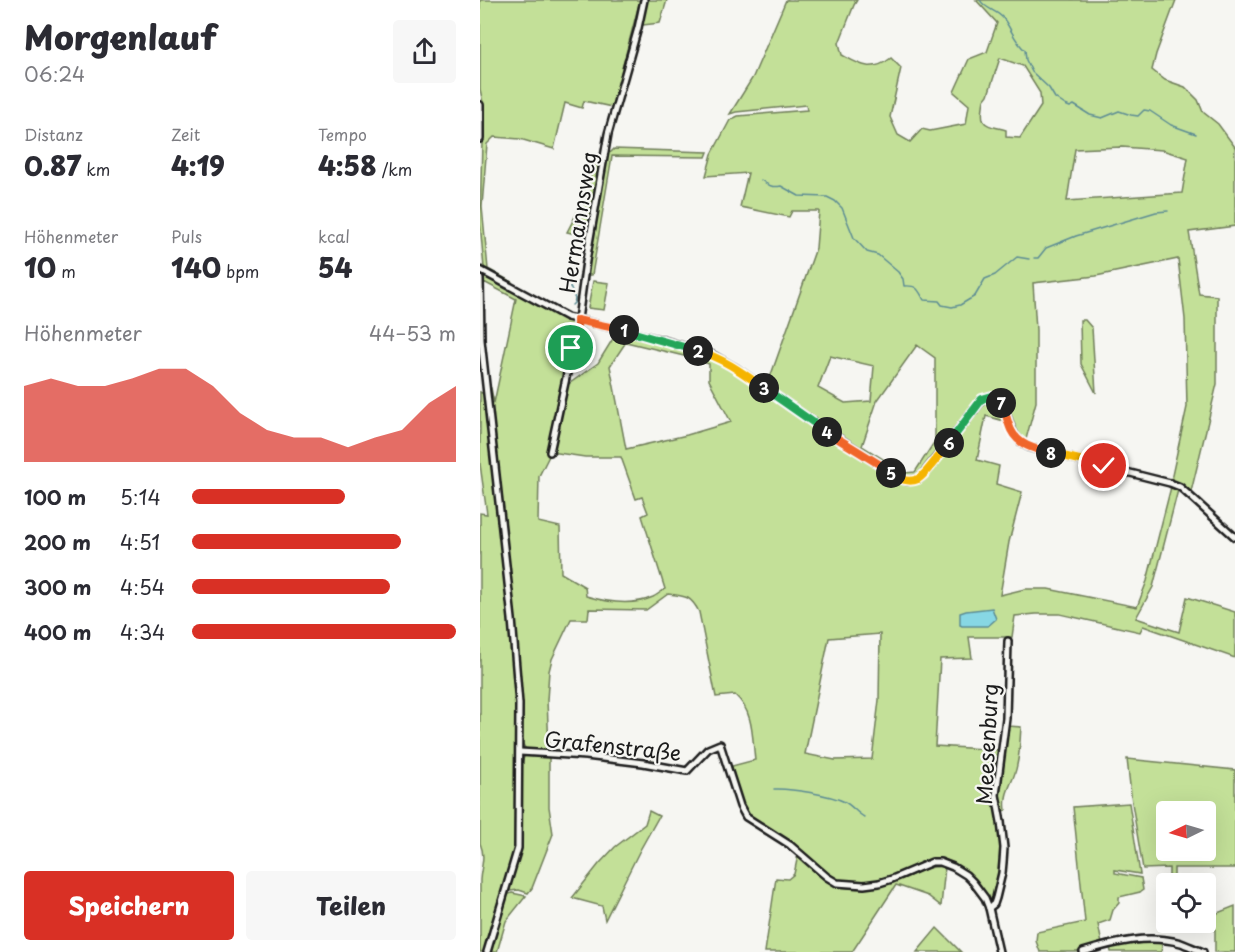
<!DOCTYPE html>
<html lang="de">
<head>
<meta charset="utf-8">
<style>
	:root { --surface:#fff; --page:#f7f7f7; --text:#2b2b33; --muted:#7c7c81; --accent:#d93025 }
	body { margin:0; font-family:"Playpen Sans",sans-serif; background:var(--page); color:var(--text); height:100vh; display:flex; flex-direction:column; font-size:22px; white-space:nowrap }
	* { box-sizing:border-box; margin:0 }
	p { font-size:20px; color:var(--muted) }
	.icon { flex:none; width:33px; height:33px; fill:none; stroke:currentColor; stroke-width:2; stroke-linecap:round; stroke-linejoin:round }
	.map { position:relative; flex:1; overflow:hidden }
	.sheet { display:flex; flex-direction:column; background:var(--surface); width:480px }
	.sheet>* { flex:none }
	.needle { width:39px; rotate:265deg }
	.controls { position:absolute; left:676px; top:801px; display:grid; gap:12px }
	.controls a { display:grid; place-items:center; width:60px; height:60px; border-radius:6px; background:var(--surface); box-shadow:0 6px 24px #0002; font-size:30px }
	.pin { position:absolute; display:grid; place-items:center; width:51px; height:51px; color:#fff; margin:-26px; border:3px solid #fff; border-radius:50%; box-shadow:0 2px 6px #0007 }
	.km { position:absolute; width:30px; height:30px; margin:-15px; border-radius:50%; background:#222; color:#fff; font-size:16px; line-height:30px; text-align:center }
	.round { display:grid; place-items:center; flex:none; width:63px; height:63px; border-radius:6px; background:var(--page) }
	.head { display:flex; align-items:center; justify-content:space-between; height:102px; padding:0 24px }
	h1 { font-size:33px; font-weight:800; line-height:45px }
	.figures { display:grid; grid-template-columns:repeat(3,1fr); gap:9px; height:102px; padding:6px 24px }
	.figures div { display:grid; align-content:center }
	.figures b { font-size:26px; font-weight:800 }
	.figures small { font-size:16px; font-weight:400 }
	.figures p { font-size:16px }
	.chart { height:168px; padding:12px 24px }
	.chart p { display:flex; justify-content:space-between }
	.chart svg { width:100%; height:108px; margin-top:6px; fill:var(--accent); opacity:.7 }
	.button { display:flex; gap:12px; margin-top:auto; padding:12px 24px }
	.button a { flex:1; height:69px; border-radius:6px; background:var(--accent); color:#fff; font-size:24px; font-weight:800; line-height:69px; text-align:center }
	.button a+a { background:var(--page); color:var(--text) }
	ul { padding:0 24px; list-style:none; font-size:20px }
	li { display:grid; grid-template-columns:96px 72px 1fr; align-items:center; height:45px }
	li i { height:15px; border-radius:8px; background:var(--accent) }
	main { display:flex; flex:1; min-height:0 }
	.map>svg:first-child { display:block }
</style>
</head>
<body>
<main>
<section class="sheet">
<div class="head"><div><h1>Morgenlauf</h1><p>06:24</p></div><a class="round"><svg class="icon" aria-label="share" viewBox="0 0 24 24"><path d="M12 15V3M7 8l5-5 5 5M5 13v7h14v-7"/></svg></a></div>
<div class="figures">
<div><p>Distanz</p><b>0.87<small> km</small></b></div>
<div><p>Zeit</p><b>4:19</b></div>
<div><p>Tempo</p><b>4:58<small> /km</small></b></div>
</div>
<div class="figures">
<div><p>Höhenmeter</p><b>10<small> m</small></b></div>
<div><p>Puls</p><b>140<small> bpm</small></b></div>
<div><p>kcal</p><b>54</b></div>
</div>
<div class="chart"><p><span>Höhenmeter</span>44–53 m</p>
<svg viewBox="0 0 160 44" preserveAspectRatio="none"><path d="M0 44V13L10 10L20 13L30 13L40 10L50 6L60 6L70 13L80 24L90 31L100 34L110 34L120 38L130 34L140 31L150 20L160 13V44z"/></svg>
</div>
<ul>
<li><b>100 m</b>5:14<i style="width:58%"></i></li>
<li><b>200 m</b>4:51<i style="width:79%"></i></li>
<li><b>300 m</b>4:54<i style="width:75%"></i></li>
<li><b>400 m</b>4:34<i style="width:100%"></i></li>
</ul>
<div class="button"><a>Speichern</a><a>Teilen</a></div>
</section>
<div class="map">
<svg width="755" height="952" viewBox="0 0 755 952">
	<rect width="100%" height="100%" fill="#f6f6f2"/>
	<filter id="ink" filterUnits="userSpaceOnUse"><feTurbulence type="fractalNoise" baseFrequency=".0167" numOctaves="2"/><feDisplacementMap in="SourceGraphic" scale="12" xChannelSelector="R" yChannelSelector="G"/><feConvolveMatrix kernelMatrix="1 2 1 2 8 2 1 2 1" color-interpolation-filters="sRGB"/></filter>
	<g filter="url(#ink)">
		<g fill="#c3e098" stroke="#707e5a" stroke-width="1.5" fill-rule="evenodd">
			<path d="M 0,0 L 160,0 L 132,107 L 104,101 L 102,108 L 85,103 L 74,149 L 40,139 L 14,137 L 7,144 L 2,206 L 8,269 L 32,282 L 31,284 L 29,284 L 5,272 L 4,268 L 0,222 L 3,103 L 0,89 Z"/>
			<path d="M 166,0 L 187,0 L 180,23 L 163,25 L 161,22 Z"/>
			<path d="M 306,0 L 377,0 L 374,5 L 359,43 L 362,55 C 380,65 392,73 411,58 L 421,68 L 410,117 L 418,135 L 430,142 L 442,129 L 450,131 L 486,124 L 489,105 L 474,92 L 489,59 L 507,52 L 517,23 L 496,0 L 696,0 L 676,54 L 672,70 L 685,80 L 705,87 L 718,100 L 723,112 L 738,124 L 755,147 L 755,226 L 709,232 L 719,294 L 737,296 L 737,384 L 711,492 L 702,485 L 691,480 L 707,407 L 705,319 L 698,259 L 616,276 L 553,283 L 556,330 L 556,402 L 545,443 L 535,441 L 529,432 L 524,421 L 506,416 L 497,460 L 519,466 L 516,484 L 542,492 L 529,542 L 520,595 L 545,589 L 568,589 L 657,607 L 667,581 L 691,487 L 698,490 L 673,587 L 656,618 L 699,632 L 707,597 L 755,612 L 755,658 L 663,626 L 660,632 L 580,614 L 556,614 L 535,616 L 532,637 L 489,637 L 492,658 L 460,659 L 455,746 L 520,750 L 514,795 L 521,852 L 520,873 L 512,903 L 509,901 C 502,888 495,880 482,871 C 475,866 467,860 458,860 C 448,859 440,864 432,868 C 406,879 386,889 357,880 C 339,873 327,854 312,842 C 299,833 280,826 269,816 C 261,808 257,793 253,783 L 255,780 L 252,766 L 275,760 C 272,736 274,712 255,695 L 236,697 L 219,612 C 211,596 206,596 188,594 L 166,610 L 109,609 L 108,619 L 91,619 L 72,659 L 69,671 L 67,700 L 69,749 L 178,761 L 177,764 L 47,750 C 33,737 48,713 41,698 L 34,613 L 15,448 L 9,388 L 11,388 L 14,403 L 36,299 L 4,282 L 4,334 L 3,335 L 2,280 L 5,277 L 8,277 L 90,319 L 94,323 L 83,373 L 74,430 L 80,419 L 86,386 L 118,363 L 137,332 L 175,341 L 232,358 L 258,372 L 322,418 L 329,414 L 287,386 L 336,248 L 339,211 L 312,211 L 309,217 L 260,207 L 268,173 L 226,176 L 232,154 L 250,120 L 258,116 L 327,110 L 326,105 L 256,112 L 250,114 L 273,77 ZM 520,58 L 543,66 L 560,93 L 561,106 L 540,138 L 526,137 L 526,130 C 504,124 499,127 504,100 L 508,95 ZM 642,147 L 682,150 L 708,158 L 702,193 L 587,201 L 595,149 ZM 146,342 L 208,357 L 229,364 L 229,380 L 251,422 L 207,435 L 146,449 L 130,366 ZM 437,345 L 455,358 L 455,441 L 435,472 L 425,473 L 382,446 L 397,401 ZM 350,356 L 394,366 L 391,401 L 365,403 L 338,388 ZM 71,452 L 105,457 L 141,457 L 156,499 L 162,497 L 168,513 L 162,516 L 185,589 C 181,592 177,595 173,597 C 153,606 126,602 106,596 L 105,587 L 81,573 L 80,527 L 58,522 L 59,476 ZM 400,634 L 399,700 L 392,759 L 355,760 L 325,754 L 349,638 Z"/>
			<path d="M 134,149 L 228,152 L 226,157 L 132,156 L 112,275 L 109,275 L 106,271 L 126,153 L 131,152 Z"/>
			<path d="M 115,162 L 121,166 L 108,237 L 87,232 L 101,205 Z"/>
			<path d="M 113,281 L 129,283 L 124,310 L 108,308 Z"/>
			<path d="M 600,320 L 605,320 L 612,328 L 616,393 L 601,364 Z"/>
			<path d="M 0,392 L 4,394 L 5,398 L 6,397 L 27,587 L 26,588 L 35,680 L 37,727 L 37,844 L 5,952 L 0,952 C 0,928 0,904 0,880 C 1,865 6,858 0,843 L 0,513 L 7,514 L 0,464 Z"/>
			<path d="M 528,726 L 541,727 C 540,739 540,752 537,765 C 534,783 523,791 526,810 L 520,812 L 517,797 Z"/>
			<path d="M 45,755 L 73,755 L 177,767 L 176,768 L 124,761 L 69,757 L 69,807 L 73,834 L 52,888 L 48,893 L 39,890 L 30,891 L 29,888 L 40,853 L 42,841 L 42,762 Z"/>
			<path d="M 647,759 L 755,770 L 755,868 L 694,868 L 694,884 L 689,883 L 689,868 L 663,869 L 652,803 ZM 687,812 L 726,812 L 726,850 L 687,850 Z"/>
			<path d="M 649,803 L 660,874 L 635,870 L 635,873 L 661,878 L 663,890 L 660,892 L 639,897 L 639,903 L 633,910 L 630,920 L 618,924 L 622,944 L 597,952 L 560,952 L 556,941 L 557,932 L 605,922 L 593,807 Z"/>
			<path d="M 169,811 L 179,816 L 160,850 L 125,920 L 122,906 L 92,898 L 119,864 L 135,847 L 165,824 Z"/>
			<path d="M 318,855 C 329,866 341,880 355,885 C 378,893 404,886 425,878 C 440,872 448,865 465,867 L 461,906 L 448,896 L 416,885 L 372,952 L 285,952 L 296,878 L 308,879 L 314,874 Z"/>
			<path d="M 32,893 L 46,896 L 26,921 L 17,952 L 9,952 L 27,896 L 29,894 Z"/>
			<path d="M 755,906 L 755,952 L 735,952 L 735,914 Z"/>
			<path d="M 457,928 L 481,952 L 437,952 Z"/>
			<path d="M 671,941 L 683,942 L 681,952 L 631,952 L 630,947 L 650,942 Z"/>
		</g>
		<path fill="#87d7e4" stroke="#5c8c94" stroke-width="1.5" d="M 512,608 L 516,619 L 508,626 L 482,626 L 480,625 L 480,613 L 486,611 Z"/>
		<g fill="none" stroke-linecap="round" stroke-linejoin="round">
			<g stroke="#5c8c94" stroke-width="1.5">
				<path d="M 500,0 C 505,9 516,10 523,18 C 531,28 535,42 545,50 L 546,60 L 552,72 L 569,88 L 575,98 L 585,105 L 590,107 L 594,105 L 610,115 L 622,118 L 639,111 L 651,115 L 658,116 L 664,110 L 670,111 L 691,125 L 716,134"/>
				<path d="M 281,180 C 288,185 292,188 301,186 L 319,196 L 347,197 L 355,201 L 362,208 L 374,238 L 387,252 L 398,255 L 418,272 L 423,279 L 424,286 C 437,285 438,289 444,300 L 459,301 L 462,305 L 472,307 L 480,305 L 495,296 L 505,279 L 515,275 L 537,257 L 549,259"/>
				<path d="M 554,258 L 558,258 L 566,248 L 596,236 L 676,212 L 688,211"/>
				<path d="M 86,271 L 90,276 L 90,287 L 95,299 L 94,303 L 92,305"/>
				<path d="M 294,789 C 310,788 351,795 365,802 C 372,806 377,813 384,817"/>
			</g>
			<defs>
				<g id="street">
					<path d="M 0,105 L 0,139"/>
					<path d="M 0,270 L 87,317 L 183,340 L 233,355 L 256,368 L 327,418 L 402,466 L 416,477 L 428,481 L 440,478 L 503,399 L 512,396 C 534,407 522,436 551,448 L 690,483 L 700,487 L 755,537"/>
					<path d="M 0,279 L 1,340 L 32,619 L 39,704 L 38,848 L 7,952"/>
					<path d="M 70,452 L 97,327 L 106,261 L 128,134 L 158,28 L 164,0"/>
					<path d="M 40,752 L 106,756 L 163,763 L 207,771 L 228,749 L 240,744 L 260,806 L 266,817 L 310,845 L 347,877 L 357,883 L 384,885 L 399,883 L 412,879 L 452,862 L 460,862 L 473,867 L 486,875 L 493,882 L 505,898 L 509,908 L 519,952"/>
					<path d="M 509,908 L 514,904 L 516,898 L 522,873 L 523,862 L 524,848 L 521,822 L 516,795 L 526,718 L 528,641"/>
					<path d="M 603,952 C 635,942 668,934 701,943 C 708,946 716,949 723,952"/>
				</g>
			</defs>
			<use href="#street" stroke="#1c1c1c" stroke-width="10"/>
			<use href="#street" stroke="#f6f6f2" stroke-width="5"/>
		</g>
	</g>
	<g fill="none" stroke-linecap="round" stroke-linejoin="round" filter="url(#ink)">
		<defs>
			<path id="split-1" d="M 91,348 L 97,327 L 97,320 L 144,330"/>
			<path id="split-2" d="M 144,330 L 218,351"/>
			<path id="split-3" d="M 218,351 C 243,358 263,373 284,388"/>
			<path id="split-4" d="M 284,388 L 347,432"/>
			<path id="split-5" d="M 347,432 L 402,466 L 411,473"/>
			<path id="split-6" d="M 411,473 C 418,479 429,483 438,479 C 445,476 463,450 469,443"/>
			<path id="split-7" d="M 469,443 L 502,399 L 512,396 L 521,403"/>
			<path id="split-8" d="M 521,403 C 526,412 527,421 531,430 C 539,446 555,449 571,453"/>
			<path id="split-9" d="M 571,453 L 624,466"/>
		</defs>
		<use href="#split-1" stroke="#fff" stroke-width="12"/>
		<use href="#split-2" stroke="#fff" stroke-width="12"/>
		<use href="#split-3" stroke="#fff" stroke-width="12"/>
		<use href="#split-4" stroke="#fff" stroke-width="12"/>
		<use href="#split-5" stroke="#fff" stroke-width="12"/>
		<use href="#split-6" stroke="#fff" stroke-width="12"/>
		<use href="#split-7" stroke="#fff" stroke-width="12"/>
		<use href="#split-8" stroke="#fff" stroke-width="12"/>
		<use href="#split-9" stroke="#fff" stroke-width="12"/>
		<use href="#split-1" stroke="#f0652b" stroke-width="8"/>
		<use href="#split-2" stroke="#22a559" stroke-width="8"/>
		<use href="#split-3" stroke="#f5b400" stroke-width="8"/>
		<use href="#split-4" stroke="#22a559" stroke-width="8"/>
		<use href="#split-5" stroke="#f0652b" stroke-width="8"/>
		<use href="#split-6" stroke="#f5b400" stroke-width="8"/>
		<use href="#split-7" stroke="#22a559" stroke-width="8"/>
		<use href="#split-8" stroke="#f0652b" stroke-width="8"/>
		<use href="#split-9" stroke="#f5b400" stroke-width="8"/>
	</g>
	<g text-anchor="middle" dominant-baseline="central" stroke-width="4.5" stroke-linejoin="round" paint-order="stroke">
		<g font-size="21" fill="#1c1c1c" stroke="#f6f6f2">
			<text transform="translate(97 222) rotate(-81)">Hermannsweg</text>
			<text transform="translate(506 744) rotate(-87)">Meesenburg</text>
			<text transform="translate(133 745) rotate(6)">Grafenstraße</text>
		</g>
	</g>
</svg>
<div class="controls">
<a><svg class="needle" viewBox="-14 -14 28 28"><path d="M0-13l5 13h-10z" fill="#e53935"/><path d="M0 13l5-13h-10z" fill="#7c7c81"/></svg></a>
<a><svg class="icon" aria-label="locate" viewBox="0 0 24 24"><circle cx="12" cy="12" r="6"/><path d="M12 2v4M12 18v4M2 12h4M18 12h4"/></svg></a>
</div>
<div class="pin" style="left:91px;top:348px;background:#1e9e55"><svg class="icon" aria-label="arrive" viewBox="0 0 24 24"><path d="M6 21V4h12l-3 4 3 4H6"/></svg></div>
<div class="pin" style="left:624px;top:466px;background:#d93025"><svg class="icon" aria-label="check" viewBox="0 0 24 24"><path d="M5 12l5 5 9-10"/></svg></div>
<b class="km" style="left:144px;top:330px">1</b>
<b class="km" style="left:218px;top:351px">2</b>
<b class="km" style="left:284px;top:388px">3</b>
<b class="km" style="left:347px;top:432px">4</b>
<b class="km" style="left:411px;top:473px">5</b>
<b class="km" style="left:469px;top:443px">6</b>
<b class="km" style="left:521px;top:403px">7</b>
<b class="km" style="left:571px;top:453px">8</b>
</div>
</main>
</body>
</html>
